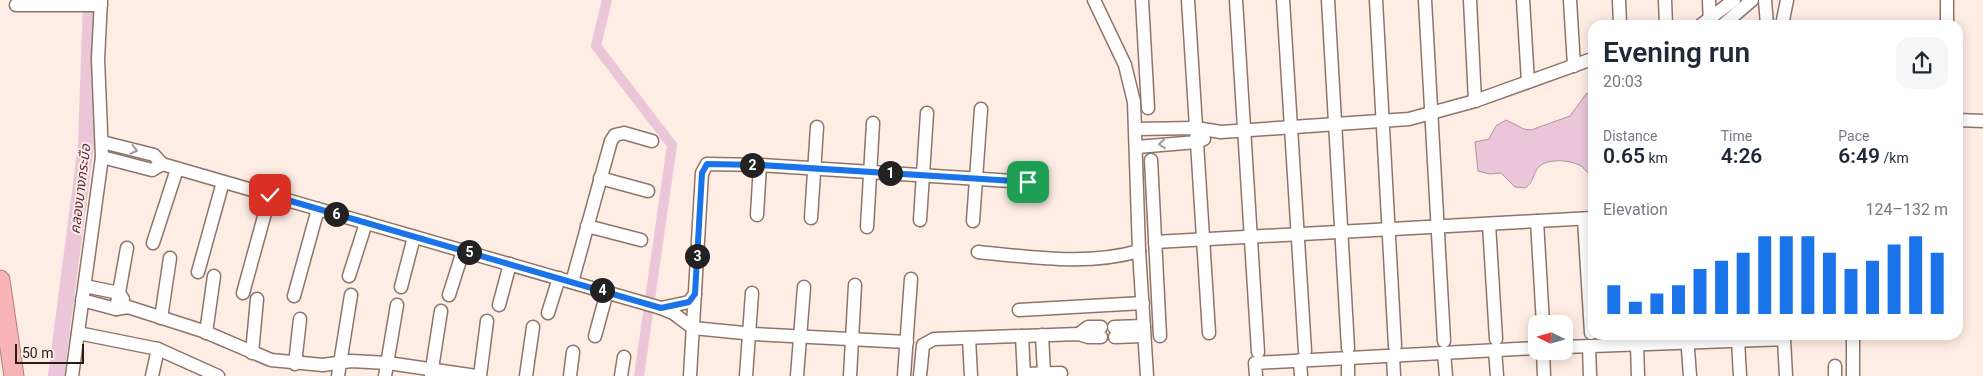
<!DOCTYPE html>
<html lang="en">
<head>
<meta charset="utf-8">
<style>
	:root { --surface:#fff; --page:#f6f6f7; --text:#1f2937; --muted:#747a83; --accent:#1a73e8 }
	body { margin:0; font-family:Roboto,"Noto Sans Thai",sans-serif; background:var(--page); color:var(--text); height:100vh; display:flex; flex-direction:column; font-size:19px; white-space:nowrap }
	* { box-sizing:border-box; margin:0 }
	p { font-size:16px; color:var(--muted) }
	.icon { flex:none; width:28px; height:28px; fill:none; stroke:currentColor; stroke-width:2; stroke-linecap:round; stroke-linejoin:round }
	.map { position:relative; flex:1; overflow:hidden }
	.drawer { position:absolute; left:1588px; top:20px; width:375px; height:320px; display:flex; flex-direction:column; background:var(--surface); border-radius:15px; box-shadow:0 2px 12px #0003 }
	.drawer>* { flex:none }
	.needle { width:32px; rotate:275deg }
	.controls { position:absolute; left:1528px; top:315px; display:grid; gap:10px }
	.controls a { display:grid; place-items:center; width:45px; height:45px; border-radius:10px; background:var(--surface); box-shadow:0 2px 12px #0003; font-size:25px }
	.scale { position:absolute; left:15px; bottom:12px; width:69px; box-sizing:border-box; padding-left:5px; border:2px solid #271d18; border-top:0; font-size:14px; line-height:18px; white-space:nowrap; color:#271d18; -webkit-text-stroke:4px #feede4; paint-order:stroke }
	.pin { position:absolute; display:grid; place-items:center; width:42px; height:42px; color:#fff; margin:-21px; border-radius:10px; box-shadow:0 2px 8px #0006 }
	.km { position:absolute; width:25px; height:25px; margin:-12px; border-radius:50%; background:#222; color:#fff; font-size:14px; line-height:25px; text-align:center }
	.round { display:grid; place-items:center; flex:none; width:52px; height:52px; border-radius:15px; background:var(--page) }
	.summary { display:flex; align-items:center; justify-content:space-between; height:85px; padding:0 15px }
	h1 { font-size:28px; font-weight:600; line-height:38px }
	.figures { display:grid; grid-template-columns:repeat(3,1fr); gap:8px; height:85px; padding:5px 15px }
	.figures div { display:grid; align-content:center }
	.figures b { font-size:21px; font-weight:600 }
	.figures small { font-size:14px; font-weight:400 }
	.figures p { font-size:14px }
	.chart { height:140px; padding:10px 15px }
	.chart p { display:flex; justify-content:space-between }
	.chart svg { width:100%; height:90px; margin-top:5px; stroke:var(--accent); stroke-width:6 }
	.map>svg:first-child { display:block }
</style>
</head>
<body>
<div class="map">
<svg width="1983" height="376" viewBox="0 0 1983 376">
	<rect width="100%" height="100%" fill="#feede4"/>
	<path fill="#eac6d8" stroke="#b0939e" d="M 1592,91 L 1592,178 C 1589,174 1585,169 1581,166 C 1571,160 1545,157 1537,169 C 1532,177 1534,182 1525,188 L 1515,187 L 1501,173 L 1490,174 L 1478,171 L 1475,142 L 1489,139 L 1496,126 L 1506,120 L 1524,129 L 1531,130 L 1570,116 L 1586,94 Z"/>
	<g fill="none" stroke-linecap="round" stroke-linejoin="round">
		<path stroke="#eac6d8" stroke-width="10" d="M 607,0 L 596,46 L 672,145 L 639,376"/>
		<path stroke="#eac6d8" stroke-width="16" d="M 56,376 L 86,145 L 91,0"/>
		<defs>
			<g id="minor">
				<path d="M 1094,0 L 1125,65 L 1134,102 L 1139,251 L 1147,376"/>
				<path d="M 1142,0 L 1148,108"/>
				<path d="M 1188,0 L 1209,333"/>
				<path d="M 1236,0 L 1258,352"/>
				<path d="M 1283,0 L 1305,351"/>
				<path d="M 1328,0 L 1348,348"/>
				<path d="M 1376,0 L 1395,346"/>
				<path d="M 1425,0 L 1444,341"/>
				<path d="M 1470,0 L 1475,101"/>
				<path d="M 1523,0 L 1528,82"/>
				<path d="M 1570,0 L 1574,66"/>
				<path d="M 1619,0 L 1620,25"/>
				<path d="M 1665,0 L 1666,25"/>
				<path d="M 1709,0 L 1710,25"/>
				<path d="M 1765,0 L 1767,25"/>
				<path d="M 1947,0 L 1947,25"/>
				<path d="M 16,5 L 101,5"/>
				<path d="M 1701,25 L 1734,0"/>
				<path d="M 1723,25 L 1752,0"/>
				<path d="M 1782,25 L 1787,0"/>
				<path d="M 1958,120 L 1983,121"/>
				<path d="M 1136,129 L 1196,128 L 1221,132 L 1409,119 L 1475,101 L 1592,59"/>
				<path d="M 102,142 L 154,155 L 162,164 L 661,308 L 673,313 L 693,328 L 754,334 L 907,342"/>
				<path d="M 1137,147 L 1197,142 L 1204,139"/>
				<path d="M 102,157 L 152,170 L 162,164"/>
				<path d="M 1151,160 L 1160,336"/>
				<path d="M 600,178 L 648,191"/>
				<path d="M 757,215 L 760,165"/>
				<path d="M 811,218 L 817,127"/>
				<path d="M 1584,219 L 1591,333"/>
				<path d="M 920,220 L 927,113"/>
				<path d="M 973,221 L 981,109"/>
				<path d="M 1537,221 L 1543,324"/>
				<path d="M 1489,224 L 1496,339"/>
				<path d="M 587,226 L 641,240"/>
				<path d="M 867,227 L 873,123"/>
				<path d="M 1155,242 L 1592,218"/>
				<path d="M 153,243 L 177,169"/>
				<path d="M 978,252 C 1031,257 1087,266 1139,251"/>
				<path d="M 198,272 L 223,182"/>
				<path d="M 349,276 L 366,223"/>
				<path d="M 572,282 L 611,141 L 615,135 L 624,133 L 652,141"/>
				<path d="M 85,286 L 119,293 L 123,299"/>
				<path d="M 401,287 L 414,237"/>
				<path d="M 243,293 L 270,195"/>
				<path d="M 449,295 L 463,251"/>
				<path d="M 294,296 L 318,209"/>
				<path d="M 82,300 L 116,309 L 128,307 L 203,331 L 271,360 L 323,365 L 351,361 L 388,363 L 476,376"/>
				<path d="M 499,305 L 510,264"/>
				<path d="M 661,308 L 689,302 L 695,294"/>
				<path d="M 116,309 L 127,248"/>
				<path d="M 1019,310 L 1143,303"/>
				<path d="M 548,313 L 559,278"/>
				<path d="M 161,318 L 170,258"/>
				<path d="M 1114,327 L 1144,326"/>
				<path d="M 78,333 L 158,349 L 218,376"/>
				<path d="M 206,333 L 214,276"/>
				<path d="M 1079,334 L 1088,327 L 1101,327"/>
				<path d="M 1042,335 L 1044,373"/>
				<path d="M 595,336 L 607,292"/>
				<path d="M 1022,336 L 1024,376"/>
				<path d="M 1687,336 L 1690,376"/>
				<path d="M 1115,337 L 1144,336"/>
				<path d="M 969,338 L 971,376"/>
				<path d="M 1738,340 L 1740,376"/>
				<path d="M 1637,344 L 1638,376"/>
				<path d="M 1589,346 L 1590,376"/>
				<path d="M 1564,347 L 1784,339 L 1786,376"/>
				<path d="M 1495,350 L 1497,376"/>
				<path d="M 1543,351 L 1544,376"/>
				<path d="M 252,353 L 257,299"/>
				<path d="M 1444,353 L 1446,376"/>
				<path d="M 1393,356 L 1394,376"/>
				<path d="M 1348,358 L 1348,376"/>
				<path d="M 1300,360 L 1301,376"/>
				<path d="M 295,364 L 300,319"/>
				<path d="M 1835,366 L 1835,376"/>
				<path d="M 1024,374 L 1061,373"/>
				<path d="M 431,375 L 441,311"/>
				<path d="M 72,376 L 102,157 L 98,59 L 101,0"/>
				<path d="M 152,376 L 158,349"/>
				<path d="M 338,376 L 351,295"/>
				<path d="M 385,376 L 397,305"/>
				<path d="M 480,376 L 487,321"/>
				<path d="M 526,376 L 533,327"/>
				<path d="M 570,376 L 573,352"/>
				<path d="M 621,376 L 624,357"/>
				<path d="M 690,376 L 702,173 L 707,164 L 760,165 L 1028,182"/>
				<path d="M 746,376 L 752,293"/>
				<path d="M 797,376 L 804,287"/>
				<path d="M 850,376 L 855,285"/>
				<path d="M 904,376 L 911,279"/>
				<path d="M 920,376 L 923,345 L 934,339 L 1079,334 L 1088,337 L 1101,337"/>
				<path d="M 1256,376 L 1255,363 L 1536,348"/>
				<path d="M 1853,376 L 1853,335"/>
			</g>
			<path id="highway" d="M 0,280 L 14,376"/>
		</defs>
		<use href="#minor" stroke="#8e7568" stroke-width="15"/>
		<use href="#highway" stroke="#b0807f" stroke-width="21"/>
		<use href="#minor" stroke="#fff" stroke-width="12"/>
		<use href="#highway" stroke="#f9b5b6" stroke-width="19"/>
	</g>
	<defs><path id="oneway-chevron" d="M-2-3.5L2.5 0L-2 3.5" fill="none" stroke-width="1.6" stroke-linecap="round" stroke-linejoin="round" transform="scale(1.25)"/></defs>
	<g stroke="#9e9997">
		<use href="#oneway-chevron" transform="translate(1162 144) rotate(175)"/>
		<use href="#oneway-chevron" transform="translate(134 150) rotate(14)"/>
	</g>
	<g fill="none" stroke-linecap="round" stroke-linejoin="round">
		<defs>
			<path id="route" d="M 270,195 L 661,308 L 689,302 L 695,294 L 702,173 L 707,164 L 760,165 L 1028,182"/>
		</defs>
		<use href="#route" stroke="#fff" stroke-width="10"/>
		<use href="#route" stroke="#1a73e8" stroke-width="6"/>
	</g>
	<g text-anchor="middle" dominant-baseline="central" stroke-width="4" stroke-linejoin="round" paint-order="stroke">
		<g font-size="14" font-style="italic" fill="#582a43" stroke="#feede4">
			<text transform="translate(80 189) rotate(-83)">คลองบางกระบือ</text>
		</g>
	</g>
</svg>
<div class="controls">
<a><svg class="needle" viewBox="-14 -14 28 28"><path d="M0-13l5 13h-10z" fill="#e53935"/><path d="M0 13l5-13h-10z" fill="#747a83"/></svg></a>
</div>
<div class="scale">50 m</div>
<div class="pin" style="left:1028px;top:182px;background:#1e9e55"><svg class="icon" aria-label="arrive" viewBox="0 0 24 24"><path d="M6 21V4h12l-3 4 3 4H6"/></svg></div>
<div class="pin" style="left:270px;top:195px;background:#d93025"><svg class="icon" aria-label="check" viewBox="0 0 24 24"><path d="M5 12l5 5 9-10"/></svg></div>
<b class="km" style="left:890px;top:173px">1</b>
<b class="km" style="left:752px;top:165px">2</b>
<b class="km" style="left:697px;top:256px">3</b>
<b class="km" style="left:602px;top:290px">4</b>
<b class="km" style="left:469px;top:252px">5</b>
<b class="km" style="left:336px;top:214px">6</b>
<section class="drawer">
<div class="summary"><div><h1>Evening run</h1><p>20:03</p></div><a class="round"><svg class="icon" aria-label="share" viewBox="0 0 24 24"><path d="M12 15V3M7 8l5-5 5 5M5 13v7h14v-7"/></svg></a></div>
<div class="figures">
<div><p>Distance</p><b>0.65<small> km</small></b></div>
<div><p>Time</p><b>4:26</b></div>
<div><p>Pace</p><b>6:49<small> /km</small></b></div>
</div>
<div class="chart"><p><span>Elevation</span>124–132 m</p>
<svg viewBox="0 0 160 44" preserveAspectRatio="none"><path d="M5 44V30M15 44V38M25 44V34M35 44V30M45 44V22M55 44V18M65 44V14M75 44V6M85 44V6M95 44V6M105 44V14M115 44V22M125 44V18M135 44V10M145 44V6M155 44V14"/></svg>
</div>
</section>
</div>
</body>
</html>
